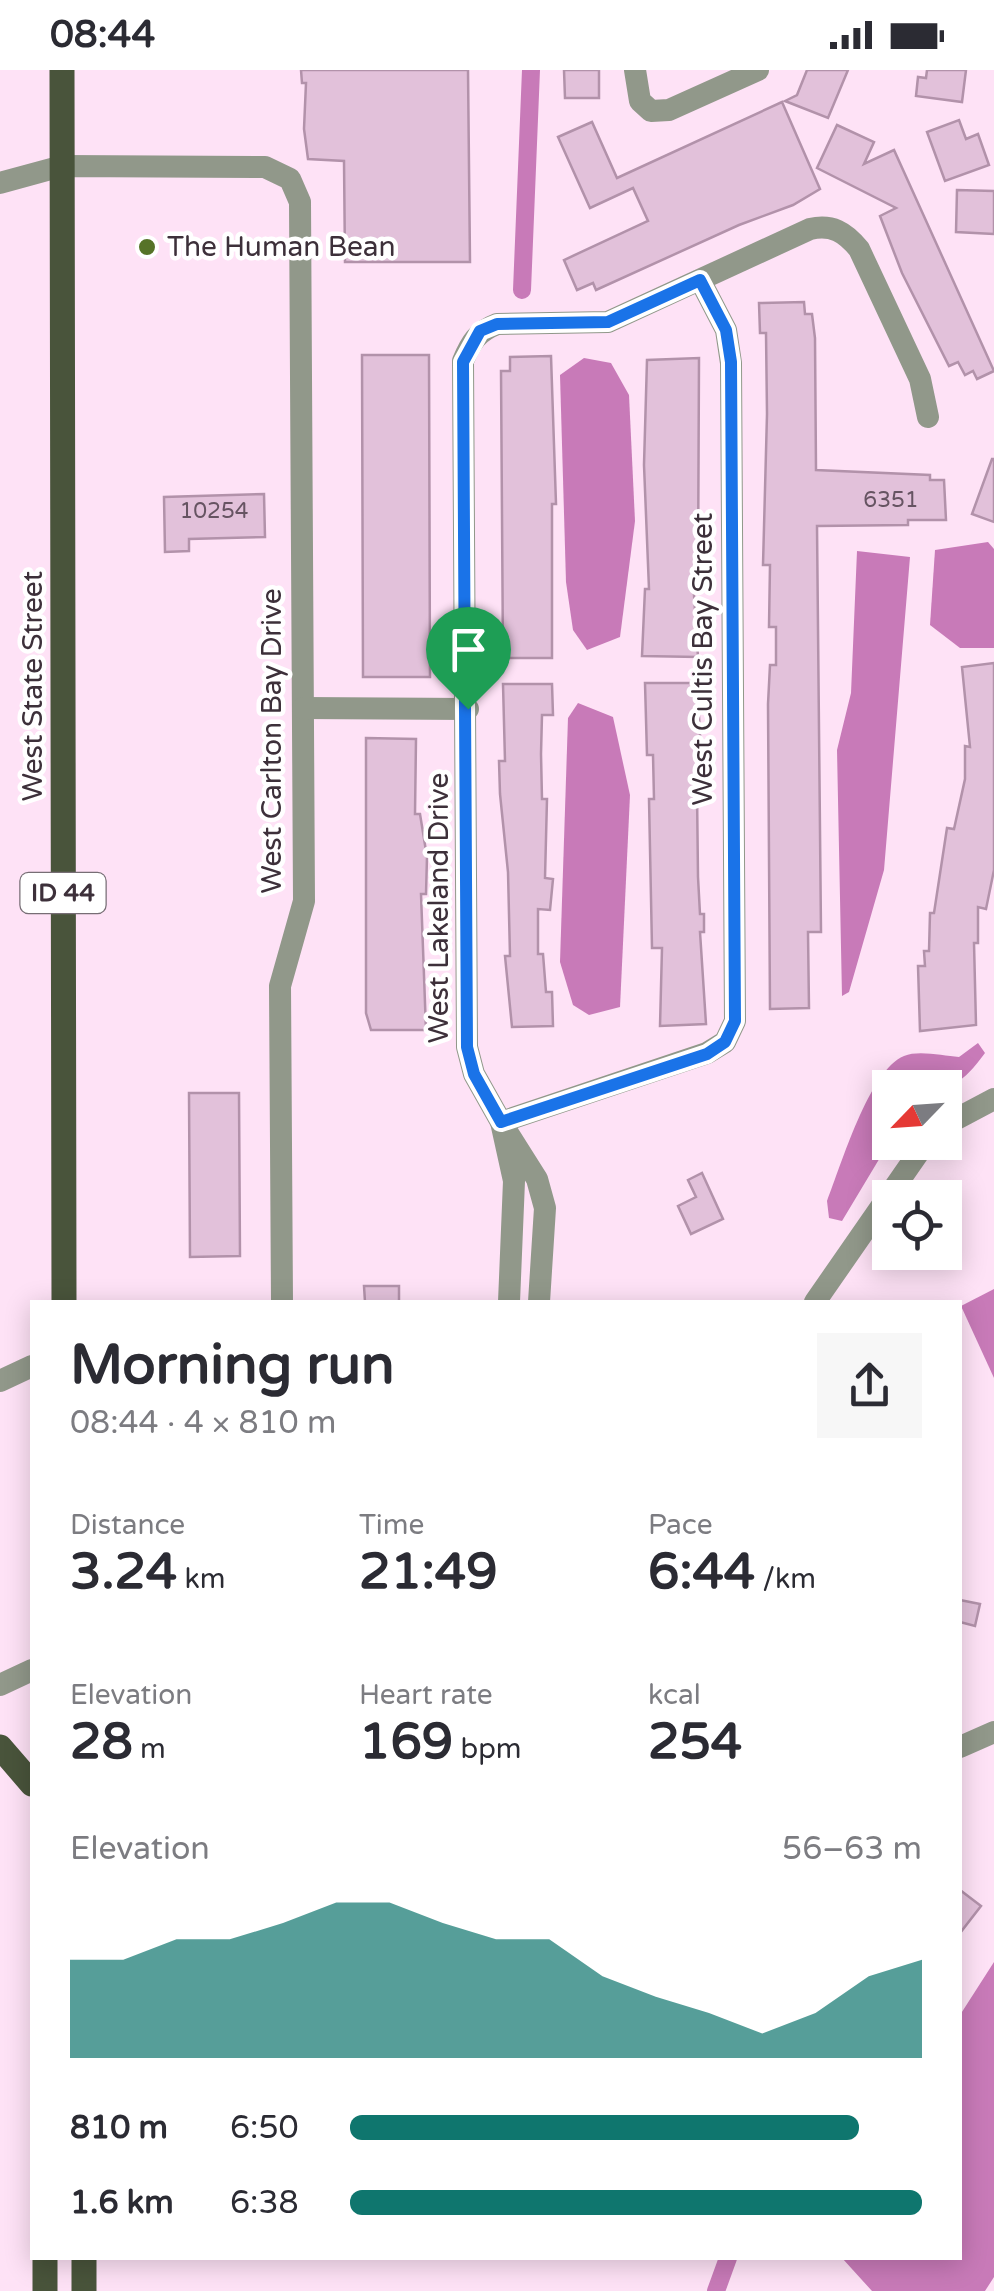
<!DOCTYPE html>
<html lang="en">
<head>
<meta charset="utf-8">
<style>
	:root { --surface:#fff; --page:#f7f7f7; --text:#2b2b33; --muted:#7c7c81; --accent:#0f766e }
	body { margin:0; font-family:"Varela Round",sans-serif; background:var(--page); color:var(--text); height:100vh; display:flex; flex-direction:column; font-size:38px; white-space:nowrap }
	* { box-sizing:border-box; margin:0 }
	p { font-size:32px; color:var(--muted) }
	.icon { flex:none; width:55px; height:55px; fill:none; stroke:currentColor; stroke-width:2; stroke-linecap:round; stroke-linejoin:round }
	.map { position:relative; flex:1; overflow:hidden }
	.details { position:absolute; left:30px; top:1230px; width:932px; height:960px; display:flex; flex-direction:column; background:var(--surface); border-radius:0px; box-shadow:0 5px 25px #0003 }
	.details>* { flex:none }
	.needle { width:65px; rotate:245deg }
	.tools { position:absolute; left:872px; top:1000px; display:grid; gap:20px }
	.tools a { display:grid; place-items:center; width:90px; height:90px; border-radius:0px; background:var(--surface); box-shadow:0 5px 25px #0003; font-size:50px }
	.pin { position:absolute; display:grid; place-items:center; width:85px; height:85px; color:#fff; margin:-102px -42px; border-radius:50% 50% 50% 0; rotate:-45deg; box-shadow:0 0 10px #0007 }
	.pin .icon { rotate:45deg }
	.round { display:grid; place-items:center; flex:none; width:105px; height:105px; border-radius:0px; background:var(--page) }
	.overview { display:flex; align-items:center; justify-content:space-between; height:170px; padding:0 40px }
	h1 { font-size:55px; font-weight:800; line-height:75px }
	.metrics { display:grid; grid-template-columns:repeat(3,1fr); gap:15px; height:170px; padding:10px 40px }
	.metrics div { display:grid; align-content:center }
	.metrics b { font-size:50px; font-weight:800 }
	.metrics small { font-size:28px; font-weight:400 }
	.metrics p { font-size:28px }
	.chart { height:280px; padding:20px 40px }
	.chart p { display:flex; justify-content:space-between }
	.chart svg { width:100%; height:180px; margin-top:10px; fill:var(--accent); opacity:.7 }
	ul { padding:0 40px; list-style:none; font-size:32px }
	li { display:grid; grid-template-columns:160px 120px 1fr; align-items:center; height:75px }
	li i { height:25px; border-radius:12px; background:var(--accent) }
	.status { display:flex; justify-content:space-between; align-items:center; height:70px; padding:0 50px; background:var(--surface); direction:ltr }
	.status svg { height:28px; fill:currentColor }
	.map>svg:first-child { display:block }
</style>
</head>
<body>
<div class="status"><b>08:44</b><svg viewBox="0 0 49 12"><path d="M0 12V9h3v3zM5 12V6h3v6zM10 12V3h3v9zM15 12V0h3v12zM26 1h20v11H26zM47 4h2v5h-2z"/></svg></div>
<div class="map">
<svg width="994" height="2221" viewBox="0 0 994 2221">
	<rect width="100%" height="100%" fill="#fee2f6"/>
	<g fill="#c87ab8">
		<path d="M 584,288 L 611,293 L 629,325 L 635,451 L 620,567 L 587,580 L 573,560 L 566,512 L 560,305 Z"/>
		<path d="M 988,472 L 994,479 L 994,578 L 960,578 L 930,555 L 935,480 Z"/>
		<path d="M 857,481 L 910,487 L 884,800 L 849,922 L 842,926 L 837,680 L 851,623 Z"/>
		<path d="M 578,633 L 613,647 L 630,725 L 620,937 L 589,945 L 573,935 L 560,892 L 568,648 Z"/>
		<path d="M 978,973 L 985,983 C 952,1028 942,1018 890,1018 L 890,1071 L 842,1151 L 829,1148 L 827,1131 C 841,1096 869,1000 904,986 C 919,980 943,986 959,987 Z"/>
		<path d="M 994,1219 L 994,1308 L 961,1236 Z"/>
		<path d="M 994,1892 L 994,2207 L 985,2221 L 872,2221 L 842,2188 L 960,2188 L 960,1945 Z"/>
	</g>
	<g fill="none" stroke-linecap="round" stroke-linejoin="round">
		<g stroke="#c87ab8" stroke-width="18">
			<path d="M 522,220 L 531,0"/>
			<path d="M 716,2221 L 728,2188"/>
		</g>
	</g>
	<g fill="#e2c1da" stroke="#b292aa" stroke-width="2.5">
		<path d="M 301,0 L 468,0 L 470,192 L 345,192 L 344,91 L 308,89 L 304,59 L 306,13 L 302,13 Z"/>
		<path d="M 564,0 L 599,0 L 599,28 L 565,28 Z"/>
		<path d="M 807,0 L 848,0 L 828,48 L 785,31 L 797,25 Z"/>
		<path d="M 927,0 L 966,0 L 962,32 L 916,26 L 918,7 L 926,8 Z"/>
		<path d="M 782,32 L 820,119 L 793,135 L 739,155 L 596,220 L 593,213 L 577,220 L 564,190 L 648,151 L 633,118 L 590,138 L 558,67 L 592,52 L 617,108 Z"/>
		<path d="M 959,50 L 966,69 L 978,64 L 989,95 L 945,111 L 927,62 Z"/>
		<path d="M 837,55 L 874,72 L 864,94 L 894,80 L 994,301 L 977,309 L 973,301 L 965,305 L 958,292 L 949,296 L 902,203 L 880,146 L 896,138 L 817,98 Z"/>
		<path d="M 957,120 L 994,121 L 994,164 L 956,162 Z"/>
		<path d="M 804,232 L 805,244 L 812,244 L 815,268 L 816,400 L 930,405 L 930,410 L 944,410 L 946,450 L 908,450 L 908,455 L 817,456 L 821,862 L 808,862 L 809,938 L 770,939 L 768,634 L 770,595 L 776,595 L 776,557 L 769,557 L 770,495 L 763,495 L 767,344 L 766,263 L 760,263 L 759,233 Z"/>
		<path d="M 362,285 L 429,285 L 430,607 L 363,607 Z"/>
		<path d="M 551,286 L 556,434 L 552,434 L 552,588 L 503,588 L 501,301 L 510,301 L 510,287 Z"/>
		<path d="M 699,288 L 698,509 L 693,509 L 698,587 L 642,586 L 645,519 L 649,519 L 644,395 L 647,290 Z"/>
		<path d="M 992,389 L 994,389 L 994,452 L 972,444 Z"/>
		<path d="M 264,424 L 265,467 L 189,469 L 189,481 L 165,482 L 164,427 Z"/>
		<path d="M 994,593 L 994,800 L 986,839 L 978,837 L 978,873 L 974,873 L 976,955 L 920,961 L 918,896 L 925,896 L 924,881 L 929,881 L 930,843 L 934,843 L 947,758 L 954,759 L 965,709 L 965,676 L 970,677 L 962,597 Z"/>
		<path d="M 645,613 L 694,613 L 694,628 L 698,628 L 703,721 L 697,721 L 698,807 L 700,844 L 704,844 L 704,862 L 700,862 L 706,954 L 660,956 L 662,878 L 652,878 L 649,729 L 654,729 L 653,685 L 647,685 Z"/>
		<path d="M 503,614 L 552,614 L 553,645 L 542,645 L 541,684 L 542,729 L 547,729 L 545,808 L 553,809 L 550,840 L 538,839 L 538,884 L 543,884 L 546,922 L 552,922 L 553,956 L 512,957 L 505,886 L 510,886 L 508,802 L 500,724 L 499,691 L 505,691 Z"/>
		<path d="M 366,668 L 416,669 L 415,744 L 420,744 L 427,787 L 426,824 L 421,824 L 426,960 L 371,960 L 366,943 Z"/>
		<path d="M 189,1023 L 239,1023 L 240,1186 L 190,1187 Z"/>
		<path d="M 702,1103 L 723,1149 L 691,1164 L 678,1136 L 696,1127 L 688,1110 Z"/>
		<path d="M 364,1216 L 399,1216 L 399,1232 L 365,1232 Z"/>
		<path d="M 960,1530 L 980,1534 L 975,1556 L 960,1552 Z"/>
		<path d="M 960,1820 L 981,1836 L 960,1863 Z"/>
	</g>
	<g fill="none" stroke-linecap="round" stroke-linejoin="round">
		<g stroke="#91988a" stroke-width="22">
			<path d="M 635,0 L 640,31 L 651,41 L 669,40 L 758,0"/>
			<path d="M 0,113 L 62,96 L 265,97 L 290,109 L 300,132 L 304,831 L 280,916 L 282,1232"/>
			<path d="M 700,210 L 726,260 L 731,293 L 735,951 L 725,972 L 707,983 L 501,1052 L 474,1004 L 467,977 L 463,291 C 471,272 477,262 497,254 L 608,252 L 810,159 C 832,154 845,162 859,179 L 920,309 L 928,347"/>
			<path d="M 303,638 L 468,639"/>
			<path d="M 945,1055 L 994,1029"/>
			<path d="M 509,1232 L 514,1111 L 501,1052 L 537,1109 L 545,1138 L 539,1232"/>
			<path d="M 815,1232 L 926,1072"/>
			<path d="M 0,1311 L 32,1296"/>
			<path d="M 0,1615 L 32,1600"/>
			<path d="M 960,1677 L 994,1662"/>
		</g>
		<g stroke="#49543b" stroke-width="25">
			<path d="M 62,0 L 64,1232"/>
			<path d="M 0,1677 L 32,1714"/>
			<path d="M 84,2188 L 84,2221"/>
			<path d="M 45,2221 L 45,2188"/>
		</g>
	</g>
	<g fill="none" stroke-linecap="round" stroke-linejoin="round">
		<defs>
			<path id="route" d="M 700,210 L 726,260 L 731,292 L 735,951 L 725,972 L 707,984 L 501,1052 L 474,1004 L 467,977 L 463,292 L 480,261 L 497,254 L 608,252 Z"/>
		</defs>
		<use href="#route" stroke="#fff" stroke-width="20"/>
		<use href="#route" stroke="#1a73e8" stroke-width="12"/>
	</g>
	<circle fill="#567328" stroke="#fff" stroke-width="4" cx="147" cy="177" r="10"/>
	<g text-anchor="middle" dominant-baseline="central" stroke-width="9" stroke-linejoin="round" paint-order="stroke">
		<g font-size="22" fill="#665462">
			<text x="891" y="430">6351</text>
			<text x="214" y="441">10254</text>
		</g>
		<rect fill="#fff" stroke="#776e75" stroke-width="2.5" x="20.5" y="803" width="85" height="40" rx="8"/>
		<g font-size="25" font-weight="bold" fill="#3d303a">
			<text x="63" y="823">ID 44</text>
		</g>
		<g font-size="28" fill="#3d303a" stroke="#fff" text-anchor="start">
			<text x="167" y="177">The Human Bean</text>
		</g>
		<g font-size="28" fill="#3d303a" stroke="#fff">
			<text transform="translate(703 589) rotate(-90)">West Cultis Bay Street</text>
			<text transform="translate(33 616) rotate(-90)">West State Street</text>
			<text transform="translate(272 671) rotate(-90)">West Carlton Bay Drive</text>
			<text transform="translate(439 838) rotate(-90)">West Lakeland Drive</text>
		</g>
	</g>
</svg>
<div class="tools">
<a><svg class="needle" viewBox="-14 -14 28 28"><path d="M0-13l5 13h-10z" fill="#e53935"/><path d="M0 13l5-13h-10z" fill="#7c7c81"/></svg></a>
<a><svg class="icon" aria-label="locate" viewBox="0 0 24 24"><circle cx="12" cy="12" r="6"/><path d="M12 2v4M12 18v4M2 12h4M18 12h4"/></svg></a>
</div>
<div class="pin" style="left:468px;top:639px;background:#1e9e55"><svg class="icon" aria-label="arrive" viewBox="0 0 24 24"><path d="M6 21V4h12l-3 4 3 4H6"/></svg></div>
<section class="details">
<div class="overview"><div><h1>Morning run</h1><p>08:44 · 4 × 810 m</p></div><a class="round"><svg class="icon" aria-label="share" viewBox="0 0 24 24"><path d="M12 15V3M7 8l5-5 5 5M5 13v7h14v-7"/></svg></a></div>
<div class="metrics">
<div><p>Distance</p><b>3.24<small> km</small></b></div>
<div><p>Time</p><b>21:49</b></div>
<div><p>Pace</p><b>6:44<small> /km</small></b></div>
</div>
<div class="metrics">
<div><p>Elevation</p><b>28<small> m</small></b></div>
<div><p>Heart rate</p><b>169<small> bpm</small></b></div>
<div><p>kcal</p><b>254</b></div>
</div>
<div class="chart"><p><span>Elevation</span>56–63 m</p>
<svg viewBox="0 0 160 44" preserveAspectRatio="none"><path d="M0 44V20L10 20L20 15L30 15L40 11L50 6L60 6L70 11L80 15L90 15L100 24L110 29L120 33L130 38L140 33L150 24L160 20V44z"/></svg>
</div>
<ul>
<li><b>810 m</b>6:50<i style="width:89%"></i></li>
<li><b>1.6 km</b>6:38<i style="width:100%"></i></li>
</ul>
</section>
</div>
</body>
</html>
